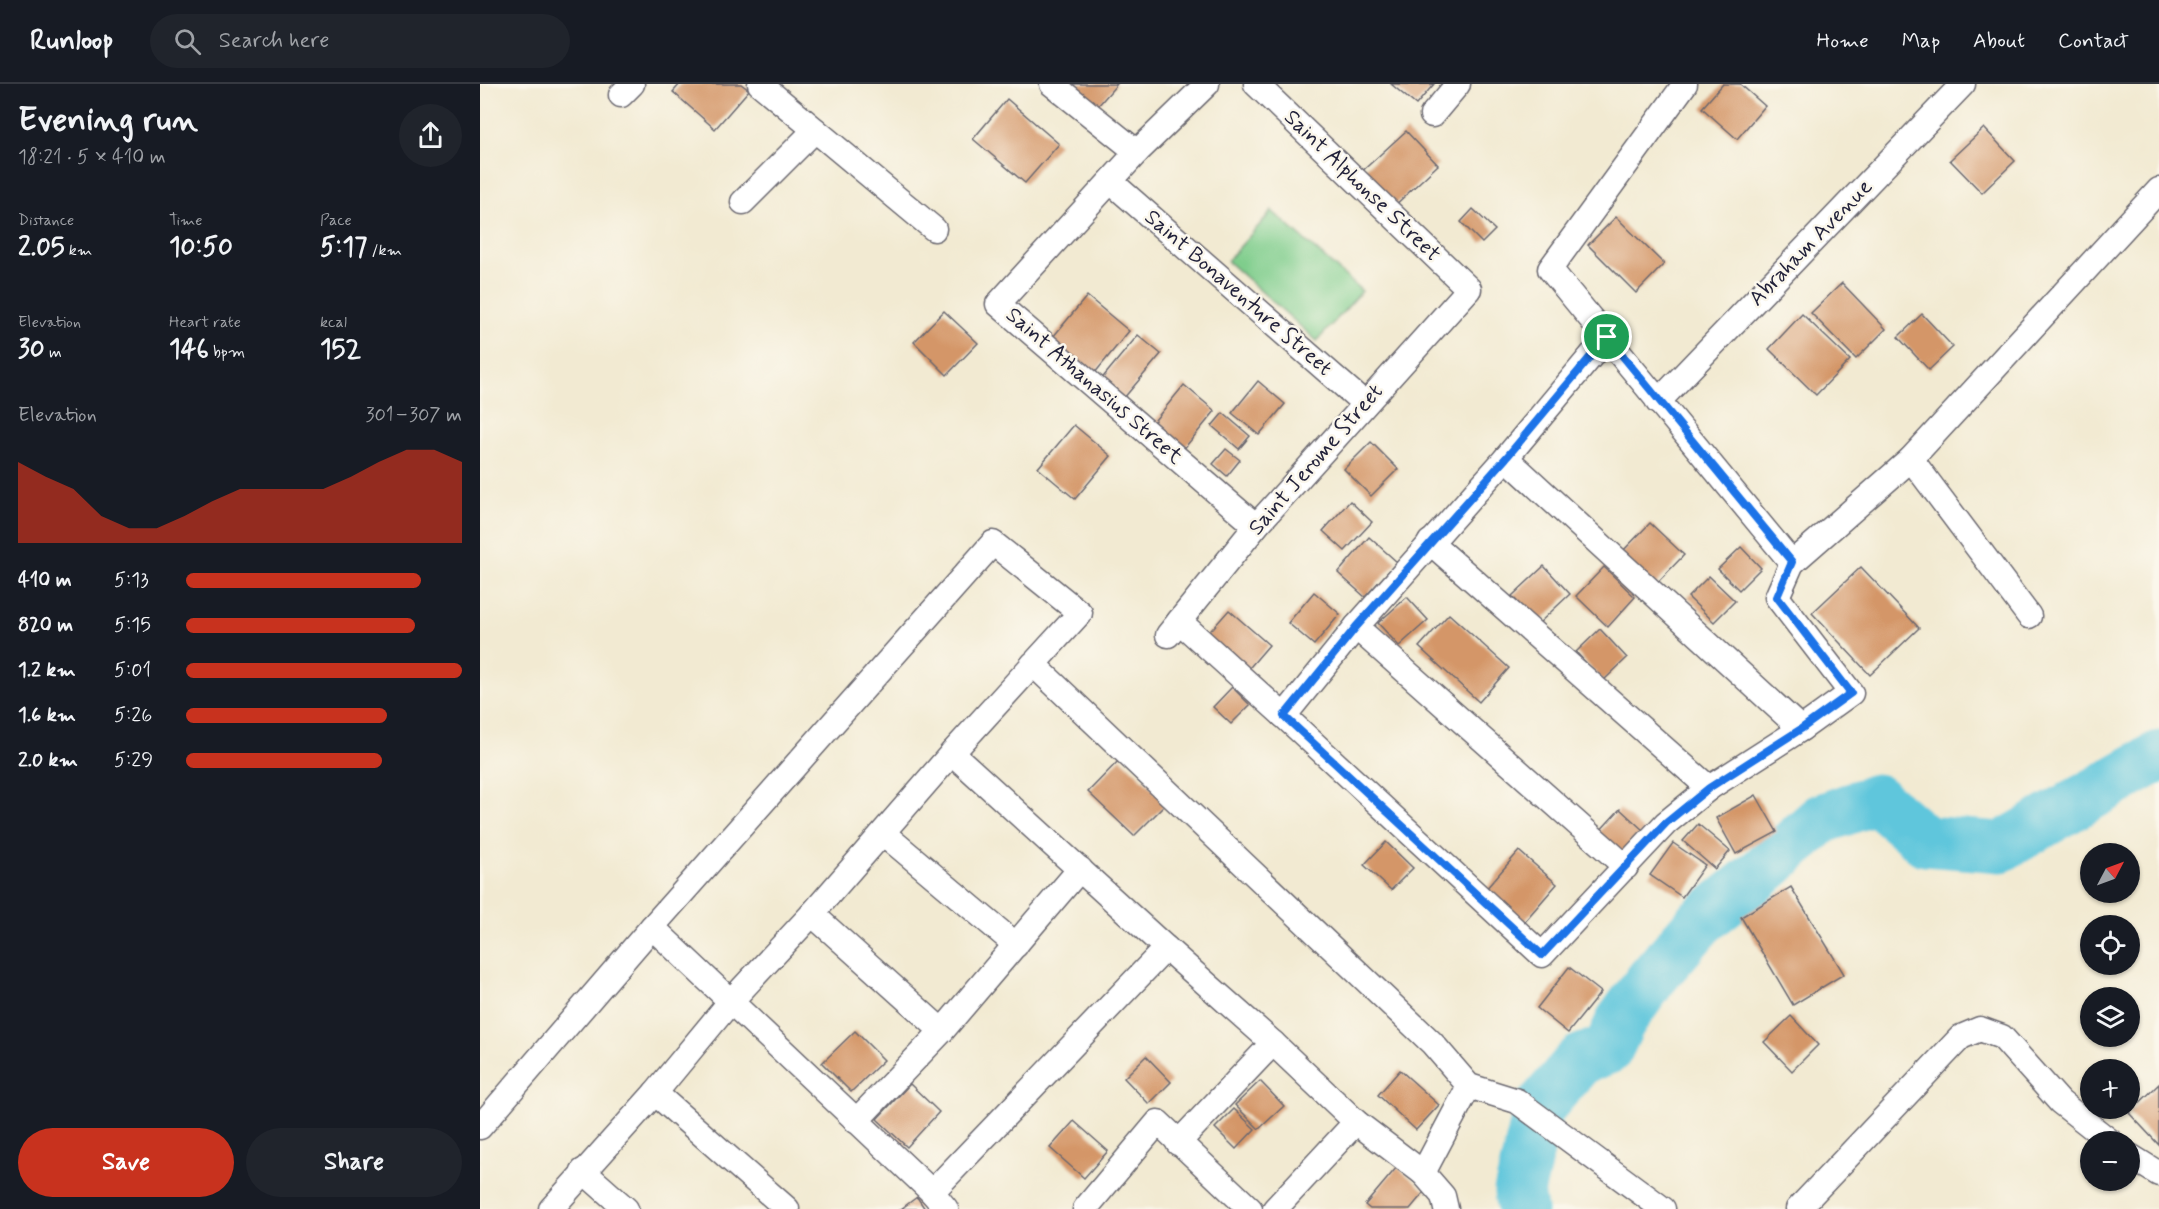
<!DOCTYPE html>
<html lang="en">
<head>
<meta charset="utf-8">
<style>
	:root { --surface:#171b24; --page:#20242c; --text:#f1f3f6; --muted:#9ea1a6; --line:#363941; --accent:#c8321e }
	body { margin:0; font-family:Mynerve,sans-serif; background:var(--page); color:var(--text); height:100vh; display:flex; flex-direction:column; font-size:22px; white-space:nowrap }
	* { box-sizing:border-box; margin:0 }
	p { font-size:20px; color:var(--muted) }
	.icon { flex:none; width:33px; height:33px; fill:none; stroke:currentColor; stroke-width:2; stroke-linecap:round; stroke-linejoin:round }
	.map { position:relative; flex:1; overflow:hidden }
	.side { display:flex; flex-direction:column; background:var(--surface); width:480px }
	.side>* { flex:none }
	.needle { width:39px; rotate:49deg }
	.fabs { position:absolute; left:1600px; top:759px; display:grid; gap:12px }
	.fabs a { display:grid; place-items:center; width:60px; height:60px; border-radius:50%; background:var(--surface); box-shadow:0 2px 4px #0004; font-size:30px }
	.pin { position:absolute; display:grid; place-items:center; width:51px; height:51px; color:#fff; margin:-26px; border:3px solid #fff; border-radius:50%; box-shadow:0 2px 6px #0007 }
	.round { display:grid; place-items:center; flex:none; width:63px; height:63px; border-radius:32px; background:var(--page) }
	.headline { display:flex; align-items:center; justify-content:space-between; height:102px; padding:0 18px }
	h1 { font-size:33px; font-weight:700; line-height:45px }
	.stats { display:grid; grid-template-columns:repeat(3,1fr); gap:9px; height:102px; padding:6px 18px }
	.stats div { display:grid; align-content:center }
	.stats b { font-size:26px; font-weight:700 }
	.stats small { font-size:16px; font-weight:400 }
	.stats p { font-size:16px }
	.chart { height:168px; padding:12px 18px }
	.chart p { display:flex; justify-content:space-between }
	.chart svg { width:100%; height:108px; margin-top:6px; fill:var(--accent); opacity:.7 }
	.action { display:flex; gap:12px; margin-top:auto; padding:12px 18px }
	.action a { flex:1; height:69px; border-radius:36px; background:var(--accent); color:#fff; font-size:24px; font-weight:700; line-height:69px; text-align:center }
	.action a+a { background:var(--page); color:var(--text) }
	ul { padding:0 18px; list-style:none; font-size:20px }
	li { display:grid; grid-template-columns:96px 72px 1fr; align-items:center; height:45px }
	li i { height:15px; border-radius:8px; background:var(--accent) }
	header { display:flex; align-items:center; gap:36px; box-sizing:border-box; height:84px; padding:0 30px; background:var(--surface); border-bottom:2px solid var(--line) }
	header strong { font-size:28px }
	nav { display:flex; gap:33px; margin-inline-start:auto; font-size:21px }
	.search { width:420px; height:54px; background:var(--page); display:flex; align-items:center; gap:15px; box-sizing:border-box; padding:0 21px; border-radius:33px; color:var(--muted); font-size:22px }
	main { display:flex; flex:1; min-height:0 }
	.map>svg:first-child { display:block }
</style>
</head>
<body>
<header>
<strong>Runloop</strong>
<div class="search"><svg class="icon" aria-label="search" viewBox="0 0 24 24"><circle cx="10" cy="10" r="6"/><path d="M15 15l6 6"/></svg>Search here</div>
<nav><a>Home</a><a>Map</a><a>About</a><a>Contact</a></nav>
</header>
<main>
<section class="side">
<div class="headline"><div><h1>Evening run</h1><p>18:21 · 5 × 410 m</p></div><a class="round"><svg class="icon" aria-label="share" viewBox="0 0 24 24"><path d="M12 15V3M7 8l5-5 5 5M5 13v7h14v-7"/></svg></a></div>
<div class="stats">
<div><p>Distance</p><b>2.05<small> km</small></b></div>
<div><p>Time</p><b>10:50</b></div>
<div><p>Pace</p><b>5:17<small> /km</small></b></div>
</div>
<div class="stats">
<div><p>Elevation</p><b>30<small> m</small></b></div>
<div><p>Heart rate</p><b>146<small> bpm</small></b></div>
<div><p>kcal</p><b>152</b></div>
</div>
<div class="chart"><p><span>Elevation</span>301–307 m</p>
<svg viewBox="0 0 160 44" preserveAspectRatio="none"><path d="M0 44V11L10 17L20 22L30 33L40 38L50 38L60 33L70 27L80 22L90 22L100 22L110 22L120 17L130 11L140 6L150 6L160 11V44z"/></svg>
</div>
<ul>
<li><b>410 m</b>5:13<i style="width:85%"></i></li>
<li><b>820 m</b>5:15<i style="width:83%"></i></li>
<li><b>1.2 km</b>5:01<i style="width:100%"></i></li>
<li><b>1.6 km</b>5:26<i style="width:73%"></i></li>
<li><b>2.0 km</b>5:29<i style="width:71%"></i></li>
</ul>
<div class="action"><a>Save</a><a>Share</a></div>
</section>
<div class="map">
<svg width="1679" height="1125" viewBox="0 0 1679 1125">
	<rect width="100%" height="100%" fill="#fbf7ec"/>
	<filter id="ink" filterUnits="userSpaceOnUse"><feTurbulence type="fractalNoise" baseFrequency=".0167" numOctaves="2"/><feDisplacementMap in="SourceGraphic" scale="12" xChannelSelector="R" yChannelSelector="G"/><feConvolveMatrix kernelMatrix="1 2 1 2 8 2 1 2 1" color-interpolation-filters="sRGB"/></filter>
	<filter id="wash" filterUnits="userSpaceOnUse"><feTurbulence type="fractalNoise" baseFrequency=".008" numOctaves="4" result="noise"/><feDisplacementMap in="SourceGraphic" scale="24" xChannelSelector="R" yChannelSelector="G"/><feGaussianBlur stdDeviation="1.35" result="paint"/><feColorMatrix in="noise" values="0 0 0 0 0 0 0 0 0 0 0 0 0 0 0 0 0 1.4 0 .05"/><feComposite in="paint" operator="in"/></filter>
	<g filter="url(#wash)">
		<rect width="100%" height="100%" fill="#f2ead2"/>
		<path fill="#7fcd8c" stroke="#507864" stroke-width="1.5" d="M 792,127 L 882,207 L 837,257 L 747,177 Z"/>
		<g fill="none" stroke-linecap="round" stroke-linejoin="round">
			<path stroke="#5fc6dc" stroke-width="51" d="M 1042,1125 L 1039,1108 L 1059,1024 L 1100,976 L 1128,965 L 1141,937 L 1172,894 L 1221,837 L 1282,788 L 1341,735 L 1396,715 L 1445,757 L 1521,763 L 1679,672"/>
		</g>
		<g id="blocks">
			<g fill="#d49667">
				<path d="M 200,0 L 261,0 L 269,6 L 235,45 L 193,8 Z"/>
				<path d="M 592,0 L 637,0 L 611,30 L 586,7 Z"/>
				<path d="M 911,0 L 954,0 L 936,21 Z"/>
				<path d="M 1243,0 L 1260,0 L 1285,22 L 1257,55 L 1222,24 Z"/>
				<path d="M 527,15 L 579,60 L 545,99 L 493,55 Z"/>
				<path d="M 1504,44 L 1535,77 L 1502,109 L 1470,76 Z"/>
				<path d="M 926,47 L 958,81 L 911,125 L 879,90 Z"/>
				<path d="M 993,125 L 1015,146 L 1002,159 L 981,138 Z"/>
				<path d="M 1136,133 L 1184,180 L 1156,209 L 1108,161 Z"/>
				<path d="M 1362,199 L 1406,245 L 1376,275 L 1331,229 Z"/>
				<path d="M 607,212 L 649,247 L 610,295 L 568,259 Z"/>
				<path d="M 464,227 L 498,259 L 467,291 L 434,258 Z"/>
				<path d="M 1322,230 L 1370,276 L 1336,311 L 1289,265 Z"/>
				<path d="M 1442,230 L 1473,263 L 1449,286 L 1418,253 Z"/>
				<path d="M 658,251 L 681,270 L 638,321 L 615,303 Z"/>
				<path d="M 778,297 L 805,320 L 779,351 L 752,329 Z"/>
				<path d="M 704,301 L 735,327 L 702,367 L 671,341 Z"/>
				<path d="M 743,329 L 770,352 L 759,365 L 732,342 Z"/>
				<path d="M 594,341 L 631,372 L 595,415 L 558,384 Z"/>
				<path d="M 891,358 L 918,385 L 891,412 L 864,385 Z"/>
				<path d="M 746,365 L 760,376 L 747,392 L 733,380 Z"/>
				<path d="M 870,417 L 892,438 L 865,467 L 843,447 Z"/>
				<path d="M 1170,439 L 1204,471 L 1173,503 L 1139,471 Z"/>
				<path d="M 889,453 L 917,478 L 885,513 L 858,489 Z"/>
				<path d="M 1261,463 L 1281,484 L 1259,506 L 1238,485 Z"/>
				<path d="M 1064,482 L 1090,510 L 1058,540 L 1032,512 Z"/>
				<path d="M 1124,483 L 1155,513 L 1128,543 L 1096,512 Z"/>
				<path d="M 1381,483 L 1439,544 L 1390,591 L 1332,529 Z"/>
				<path d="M 1229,492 L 1255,517 L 1234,538 L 1208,513 Z"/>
				<path d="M 834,508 L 860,530 L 834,561 L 808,539 Z"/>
				<path d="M 927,513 L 948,536 L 919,562 L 898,539 Z"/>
				<path d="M 749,526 L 789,561 L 765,589 L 725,553 Z"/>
				<path d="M 969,530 L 1029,584 L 999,618 L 939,563 Z"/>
				<path d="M 1120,545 L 1147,574 L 1123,597 L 1096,568 Z"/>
				<path d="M 752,603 L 770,621 L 751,640 L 733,623 Z"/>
				<path d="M 641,674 L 687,719 L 654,752 L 608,708 Z"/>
				<path d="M 1276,711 L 1297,748 L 1256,770 L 1236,734 Z"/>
				<path d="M 1140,725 L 1164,747 L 1140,773 L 1116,751 Z"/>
				<path d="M 1218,740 L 1250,767 L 1235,785 L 1203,757 Z"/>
				<path d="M 906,758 L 933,784 L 911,806 L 884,781 Z"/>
				<path d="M 1193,759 L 1225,781 L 1202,813 L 1170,791 Z"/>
				<path d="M 1039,767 L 1077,800 L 1044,838 L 1006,805 Z"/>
				<path d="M 1311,803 L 1364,890 L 1313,921 L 1261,833 Z"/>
				<path d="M 1089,883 L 1121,908 L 1088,949 L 1057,924 Z"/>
				<path d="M 1311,932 L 1338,961 L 1312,987 L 1284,958 Z"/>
				<path d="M 375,947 L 404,976 L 371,1008 L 342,979 Z"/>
				<path d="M 666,972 L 691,998 L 669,1020 L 644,994 Z"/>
				<path d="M 920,986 L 959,1021 L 936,1046 L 898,1011 Z"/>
				<path d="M 780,997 L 804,1022 L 779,1045 L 755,1021 Z"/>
				<path d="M 430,1000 L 459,1028 L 427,1063 L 397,1035 Z"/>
				<path d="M 1679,1000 L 1679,1061 L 1649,1029 Z"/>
				<path d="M 754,1025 L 775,1045 L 756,1065 L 735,1044 Z"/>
				<path d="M 594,1037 L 628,1067 L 604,1094 L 570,1064 Z"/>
				<path d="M 917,1083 L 945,1107 L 930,1125 L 890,1125 L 885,1121 Z"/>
				<path d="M 437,1113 L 445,1125 L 421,1125 Z"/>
			</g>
		</g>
	</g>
	<g filter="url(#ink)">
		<use href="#blocks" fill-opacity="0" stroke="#6b6870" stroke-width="1.5"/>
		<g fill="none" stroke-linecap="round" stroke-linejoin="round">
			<defs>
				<g id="street">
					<path d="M 280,0 L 454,145"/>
					<path d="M 572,0 L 657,68"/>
					<path d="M 727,0 L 657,68 L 518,220 L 776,442"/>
					<path d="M 1205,0 L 1070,185 L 1312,479"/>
					<path d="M 141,11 L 152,0"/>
					<path d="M 952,31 L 978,0"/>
					<path d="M 631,98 L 885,320"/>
					<path d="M 263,118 L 335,46"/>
					<path d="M 1178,318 L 1483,0"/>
					<path d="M 1026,374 L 1321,645"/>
					<path d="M 1431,375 L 1549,532"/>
					<path d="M 950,458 L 1229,704"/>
					<path d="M 699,537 L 804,632 L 1062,871 L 1186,739 L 1229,704 L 1321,645 L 1371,609 L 1297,513 L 1312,479 L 1431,375 L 1679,106"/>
					<path d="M 876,543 L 1146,783"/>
					<path d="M 688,551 L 776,442 L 989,205 L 776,0"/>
					<path d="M 553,580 L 952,959 L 989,1002 L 1037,1017 L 1183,1125"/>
					<path d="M 804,632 L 876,543 L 1026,374 L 1127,253"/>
					<path d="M 472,669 L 686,864 L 793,959 L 876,1038 L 943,1089 L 963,1112 L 966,1125"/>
					<path d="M 404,750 L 536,861"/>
					<path d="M 332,830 L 462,947"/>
					<path d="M 172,843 L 452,1108 L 466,1125"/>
					<path d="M 175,1009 L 307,1125"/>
					<path d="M 376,1037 L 462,947 L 600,785"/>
					<path d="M 0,1043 L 172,843 L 513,459 L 600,529 L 472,669 L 332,830 L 251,917 L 175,1009 L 71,1125"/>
					<path d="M 698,1059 L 793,959"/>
					<path d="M 1650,1072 L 1679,1090"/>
					<path d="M 103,1087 L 146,1125"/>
					<path d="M 943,1089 L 989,1002"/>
					<path d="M 452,1108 L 686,864"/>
					<path d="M 605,1125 L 678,1038 L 770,1125"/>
					<path d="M 795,1125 L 876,1038"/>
					<path d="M 1318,1125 L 1481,953 L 1500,945 L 1522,953 L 1580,1018 L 1631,1058"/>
				</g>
			</defs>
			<use href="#street" stroke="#6b6870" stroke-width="27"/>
			<use href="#street" stroke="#fff" stroke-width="24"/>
		</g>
	</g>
	<g fill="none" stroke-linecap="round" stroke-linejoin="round" filter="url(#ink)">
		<defs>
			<path id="route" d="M 1127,253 L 1312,478 L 1297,513 L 1371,609 L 1321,645 L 1229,704 L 1186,739 L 1062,871 L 804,632 L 876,543 L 1026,374 Z"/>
		</defs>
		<use href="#route" stroke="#fff" stroke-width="12"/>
		<use href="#route" stroke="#1a73e8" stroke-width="8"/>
	</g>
	<g text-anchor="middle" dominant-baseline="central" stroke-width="5" stroke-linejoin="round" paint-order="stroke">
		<g font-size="22" fill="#22223b" stroke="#fbf7ec">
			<text transform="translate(882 102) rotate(44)">Saint Alphonse Street</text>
			<text transform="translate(1331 159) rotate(-46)">Abraham Avenue</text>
			<text transform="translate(758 209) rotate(41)">Saint Bonaventure Street</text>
			<text transform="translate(614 302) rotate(41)">Saint Athanasius Street</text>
			<text transform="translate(836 376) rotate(-49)">Saint Jerome Street</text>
		</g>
	</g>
</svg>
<div class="fabs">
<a><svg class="needle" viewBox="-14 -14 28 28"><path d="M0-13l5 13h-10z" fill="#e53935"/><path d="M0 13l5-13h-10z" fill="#9ea1a6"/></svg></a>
<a><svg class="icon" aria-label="locate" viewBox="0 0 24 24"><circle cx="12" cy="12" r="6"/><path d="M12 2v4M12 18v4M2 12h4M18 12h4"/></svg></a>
<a><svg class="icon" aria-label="layers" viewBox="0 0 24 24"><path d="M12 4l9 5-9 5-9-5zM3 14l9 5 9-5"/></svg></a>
<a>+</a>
<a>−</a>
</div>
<div class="pin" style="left:1127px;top:253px;background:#1e9e55"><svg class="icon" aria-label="arrive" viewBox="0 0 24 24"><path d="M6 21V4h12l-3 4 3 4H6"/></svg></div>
</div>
</main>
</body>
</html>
